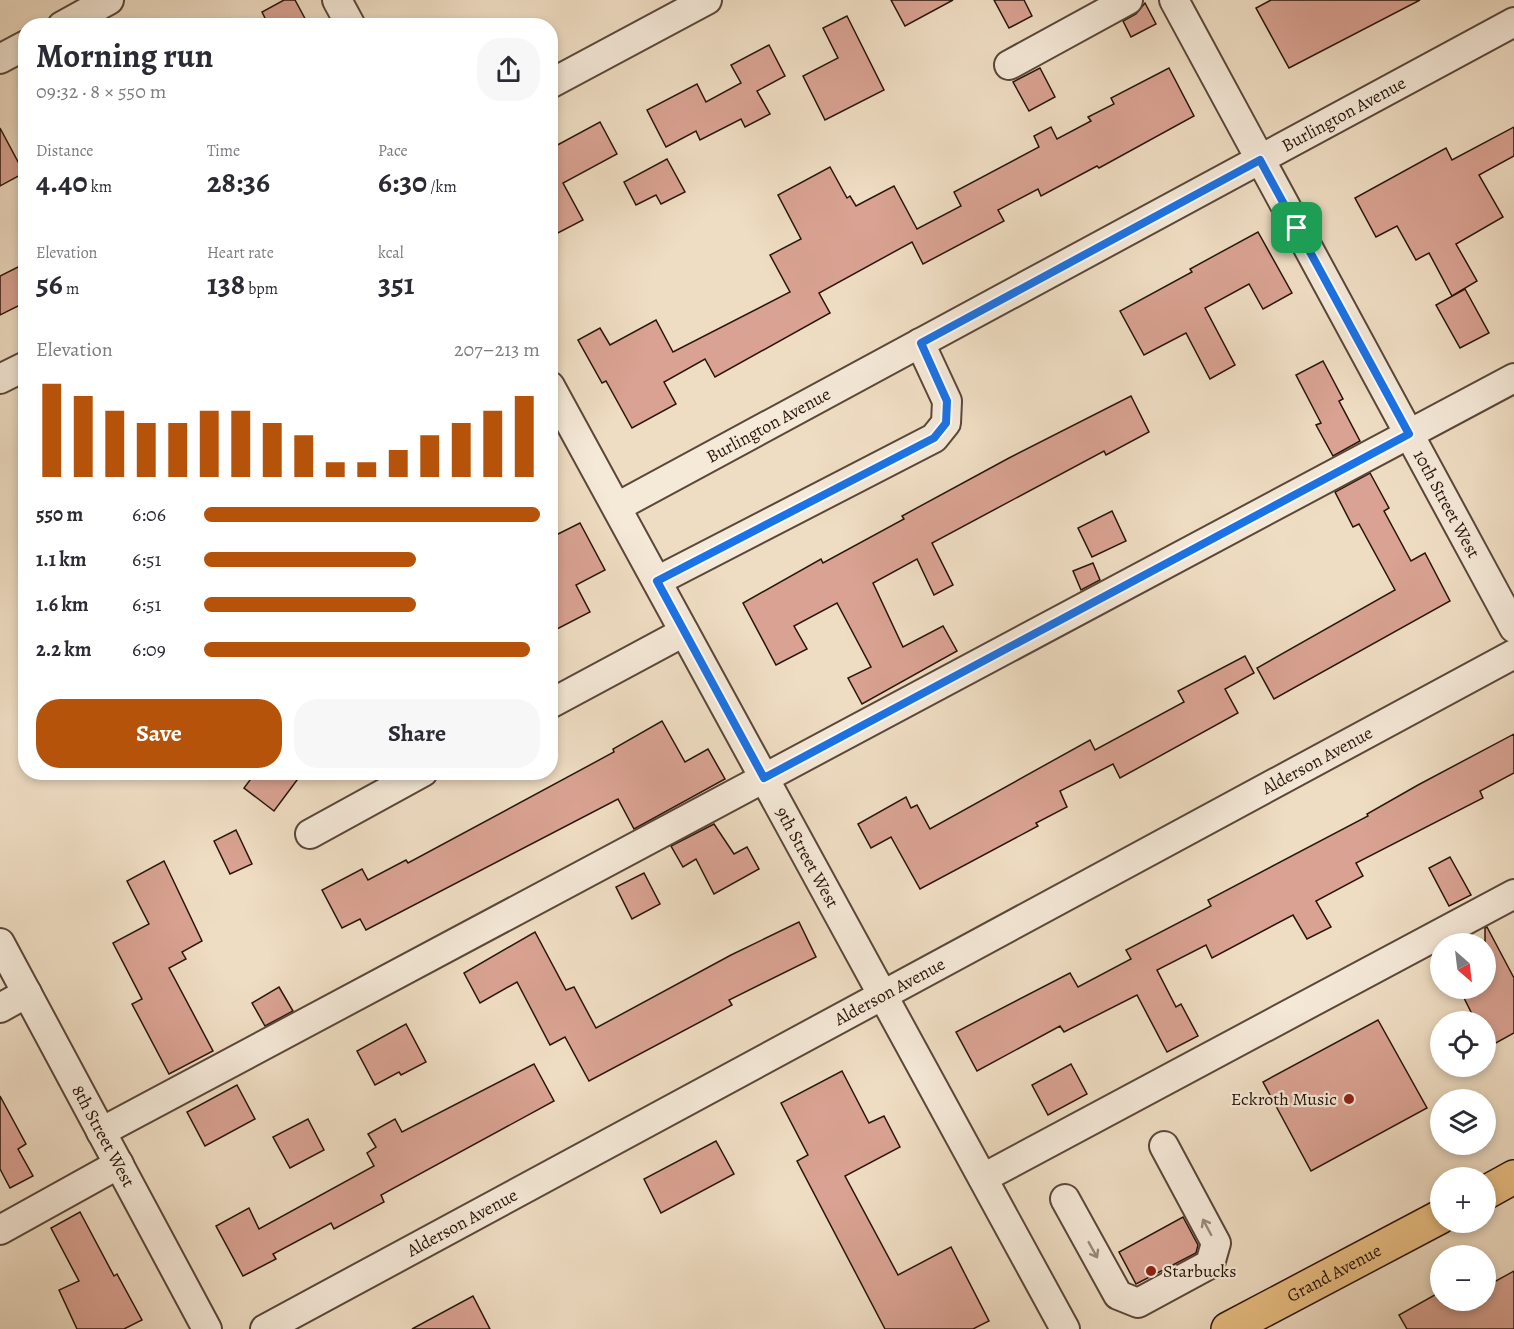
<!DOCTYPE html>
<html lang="en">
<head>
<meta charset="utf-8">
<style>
	:root { --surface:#fff; --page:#f7f7f7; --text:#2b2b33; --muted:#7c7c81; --accent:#b45309 }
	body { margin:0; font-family:Alegreya,serif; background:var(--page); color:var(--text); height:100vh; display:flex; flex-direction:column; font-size:22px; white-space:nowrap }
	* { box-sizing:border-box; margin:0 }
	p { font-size:20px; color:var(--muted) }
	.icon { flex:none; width:33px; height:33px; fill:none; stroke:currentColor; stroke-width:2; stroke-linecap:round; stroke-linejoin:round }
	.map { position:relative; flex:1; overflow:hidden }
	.panel { position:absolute; left:18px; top:18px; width:540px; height:762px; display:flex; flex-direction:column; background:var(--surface); border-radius:24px; box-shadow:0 3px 9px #0003 }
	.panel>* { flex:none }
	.needle { width:39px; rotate:152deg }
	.controls { position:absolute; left:1430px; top:933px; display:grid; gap:12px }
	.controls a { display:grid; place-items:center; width:66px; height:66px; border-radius:50%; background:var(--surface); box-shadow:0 3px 9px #0003; font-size:30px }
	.pin { position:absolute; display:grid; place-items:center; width:51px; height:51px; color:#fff; margin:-26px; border-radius:12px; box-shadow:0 3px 9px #0006 }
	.round { display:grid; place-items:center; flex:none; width:63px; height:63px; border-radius:24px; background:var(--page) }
	.headline { display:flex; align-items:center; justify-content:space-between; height:102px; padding:0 18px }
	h1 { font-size:33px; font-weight:700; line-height:45px }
	.metrics { display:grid; grid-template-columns:repeat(3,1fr); gap:9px; height:102px; padding:6px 18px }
	.metrics div { display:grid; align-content:center }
	.metrics b { font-size:30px; font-weight:700 }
	.metrics small { font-size:16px; font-weight:400 }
	.metrics p { font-size:16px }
	.chart { height:168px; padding:12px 18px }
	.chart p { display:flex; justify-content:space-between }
	.chart svg { width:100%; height:108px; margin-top:6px; stroke:var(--accent); stroke-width:6 }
	.action { display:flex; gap:12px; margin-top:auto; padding:12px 18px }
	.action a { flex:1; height:69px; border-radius:24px; background:var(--accent); color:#fff; font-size:24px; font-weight:700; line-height:69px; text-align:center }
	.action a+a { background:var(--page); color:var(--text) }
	ul { padding:0 18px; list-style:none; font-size:20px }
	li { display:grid; grid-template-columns:96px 72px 1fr; align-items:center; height:45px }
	li i { height:15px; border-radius:8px; background:var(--accent) }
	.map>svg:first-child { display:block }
</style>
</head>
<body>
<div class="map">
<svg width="1514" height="1329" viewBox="0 0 1514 1329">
	<rect width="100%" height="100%" fill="#efddc3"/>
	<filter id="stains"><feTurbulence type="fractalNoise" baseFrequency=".00333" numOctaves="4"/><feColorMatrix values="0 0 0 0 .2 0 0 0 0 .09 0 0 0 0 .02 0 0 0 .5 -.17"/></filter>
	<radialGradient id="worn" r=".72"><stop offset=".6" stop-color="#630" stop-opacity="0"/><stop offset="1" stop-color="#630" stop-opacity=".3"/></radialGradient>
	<g fill="#d9a292" stroke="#29150b" stroke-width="1.5">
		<path d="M 284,0 L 295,0 L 309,26 L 269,26 L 262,12 Z"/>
		<path d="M 891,0 L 953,0 L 905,26 Z"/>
		<path d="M 994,0 L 1024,0 L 1032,16 L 1009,28 Z"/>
		<path d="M 1271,0 L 1420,0 L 1289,68 L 1256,8 Z"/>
		<path d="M 1145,3 L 1156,24 L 1131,37 L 1123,21 L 1136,14 Z"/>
		<path d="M 847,16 L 884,90 L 825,120 L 803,76 L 838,58 L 823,28 Z"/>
		<path d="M 769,45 L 785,76 L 757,91 L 770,114 L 745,127 L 741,119 L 700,140 L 696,131 L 666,147 L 647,110 L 697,84 L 706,102 L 741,83 L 731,65 Z"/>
		<path d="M 1040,68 L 1055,97 L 1029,111 L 1013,82 Z"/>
		<path d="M 1169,68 L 1194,116 L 1099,168 L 1097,166 L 1041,196 L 1038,189 L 998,210 L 1004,221 L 923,264 L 912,242 L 819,293 L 830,313 L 715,377 L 705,359 L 664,382 L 676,404 L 632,428 L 606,381 L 602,383 L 578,340 L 600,328 L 610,345 L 656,320 L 673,352 L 790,292 L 770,255 L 801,239 L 778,195 L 830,167 L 847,198 L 850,196 L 856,206 L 894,186 L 917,229 L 961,206 L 954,192 L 1039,147 L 1034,136 L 1051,127 L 1057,139 L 1091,121 L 1088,117 L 1114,104 L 1111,98 Z"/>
		<path d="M 600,122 L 617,154 L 563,183 L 583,220 L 550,237 L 550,149 Z"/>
		<path d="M 1514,127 L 1514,156 L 1479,175 L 1503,217 L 1456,244 L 1477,281 L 1452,296 L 1429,253 L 1416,260 L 1397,226 L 1376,237 L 1355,198 L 1446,148 L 1452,160 Z"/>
		<path d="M 0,128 L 24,173 L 0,186 Z"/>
		<path d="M 667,159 L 685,192 L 661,204 L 656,195 L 636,205 L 624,182 Z"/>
		<path d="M 1258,232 L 1292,293 L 1263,309 L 1249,284 L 1205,308 L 1235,365 L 1210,379 L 1186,333 L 1144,355 L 1120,311 L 1192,272 L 1190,269 Z"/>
		<path d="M 26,263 L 26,302 L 0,315 L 0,276 Z"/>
		<path d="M 1465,289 L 1489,333 L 1460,348 L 1436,305 Z"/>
		<path d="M 1323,361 L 1343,399 L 1339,401 L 1360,441 L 1333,456 L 1316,425 L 1321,423 L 1296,375 Z"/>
		<path d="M 1131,396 L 1149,432 L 1106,455 L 1104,451 L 932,543 L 953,585 L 934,595 L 917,559 L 873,583 L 903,647 L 943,626 L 957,651 L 862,704 L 848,678 L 871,667 L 837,603 L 794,626 L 807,649 L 776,665 L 743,603 L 821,559 L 823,563 L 904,519 L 902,516 L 1009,458 Z"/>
		<path d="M 1370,473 L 1389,508 L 1384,511 L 1411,561 L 1425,553 L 1450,601 L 1274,699 L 1257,668 L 1395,590 L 1359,524 L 1353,527 L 1335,492 Z"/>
		<path d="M 1112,511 L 1126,541 L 1092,557 L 1078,528 Z"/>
		<path d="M 580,523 L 605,570 L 576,585 L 590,612 L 557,629 L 550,617 L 550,538 Z"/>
		<path d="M 1093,563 L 1100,580 L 1081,590 L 1073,571 Z"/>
		<path d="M 1245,656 L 1254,673 L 1225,689 L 1238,713 L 1120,778 L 1113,764 L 1060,791 L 1067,807 L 1036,823 L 1038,826 L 920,889 L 891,837 L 871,848 L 858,824 L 906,797 L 911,808 L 917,805 L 930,829 L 1090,740 L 1095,750 L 1184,702 L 1178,691 Z"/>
		<path d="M 662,721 L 685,762 L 708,749 L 725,779 L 634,829 L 618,799 L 366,930 L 360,919 L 342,928 L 322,890 L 362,869 L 368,880 L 406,860 L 408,863 L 614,752 L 613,749 Z"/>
		<path d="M 1514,734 L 1514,773 L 1480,791 L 1483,798 L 1356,863 L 1363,876 L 1316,901 L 1331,927 L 1307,939 L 1293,915 L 1212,958 L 1206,945 L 1157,970 L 1176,1007 L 1181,1004 L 1198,1036 L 1167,1052 L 1137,995 L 1064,1032 L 1060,1026 L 977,1071 L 956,1032 L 1070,973 L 1078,987 L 1131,959 L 1126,950 L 1211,906 L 1208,900 L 1368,816 L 1367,814 L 1418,785 Z"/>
		<path d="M 256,772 L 303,772 L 274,811 L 244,788 Z"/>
		<path d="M 714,824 L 734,854 L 747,847 L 759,869 L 714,894 L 696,859 L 683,867 L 671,846 Z"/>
		<path d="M 236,830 L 252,864 L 230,874 L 214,841 Z"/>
		<path d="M 1450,857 L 1471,895 L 1449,906 L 1429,868 Z"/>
		<path d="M 164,861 L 202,941 L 182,952 L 186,959 L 169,968 L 213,1051 L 169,1074 L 132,1004 L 142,999 L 113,943 L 149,924 L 127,881 Z"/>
		<path d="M 644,873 L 660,904 L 632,919 L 616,887 Z"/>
		<path d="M 799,922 L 816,957 L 729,1000 L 732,1005 L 589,1081 L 565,1037 L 550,1045 L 517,982 L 480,1003 L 464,973 L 535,932 L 566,990 L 574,987 L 596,1028 L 731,955 Z"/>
		<path d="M 1487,927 L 1514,978 L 1514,1033 L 1485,1049 L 1485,1022 L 1476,1022 L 1459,988 L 1485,988 L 1485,928 Z"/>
		<path d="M 279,987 L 293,1011 L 265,1026 L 252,1003 Z"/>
		<path d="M 1378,1020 L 1427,1108 L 1311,1171 L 1263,1082 Z"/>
		<path d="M 406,1024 L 426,1062 L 401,1075 L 399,1072 L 375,1085 L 357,1051 Z"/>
		<path d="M 534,1064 L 554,1101 L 381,1195 L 384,1202 L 334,1229 L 331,1223 L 273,1254 L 276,1259 L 243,1276 L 216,1226 L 249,1208 L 259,1229 L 374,1166 L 367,1153 L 376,1147 L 368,1134 L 395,1119 L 402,1132 Z"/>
		<path d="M 1071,1064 L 1087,1094 L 1048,1115 L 1032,1085 Z"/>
		<path d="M 842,1071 L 869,1123 L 884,1116 L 900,1147 L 845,1176 L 898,1275 L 951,1247 L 989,1321 L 973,1329 L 885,1329 L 797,1161 L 808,1155 L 781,1103 Z"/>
		<path d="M 237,1085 L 255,1119 L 205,1146 L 187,1112 Z"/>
		<path d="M 0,1096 L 26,1144 L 18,1149 L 33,1176 L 10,1188 L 0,1169 Z"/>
		<path d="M 308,1119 L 324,1150 L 290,1168 L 273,1137 Z"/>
		<path d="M 716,1141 L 734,1174 L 661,1213 L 644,1179 Z"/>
		<path d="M 80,1212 L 114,1276 L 117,1274 L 142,1320 L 124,1329 L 77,1329 L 59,1290 L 79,1281 L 51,1228 Z"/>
		<path d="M 1183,1217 L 1198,1245 L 1196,1253 L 1136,1284 L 1119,1252 Z"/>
		<path d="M 1514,1271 L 1514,1329 L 1407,1329 L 1399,1315 L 1440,1292 L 1440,1300 L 1485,1300 L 1485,1287 Z"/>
		<path d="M 473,1296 L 490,1329 L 412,1329 Z"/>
	</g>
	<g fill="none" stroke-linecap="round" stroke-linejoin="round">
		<defs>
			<g id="minor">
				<path d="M 337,0 L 351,26"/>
				<path id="s1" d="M 1174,0 L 1514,628"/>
				<path d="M 62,26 L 109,0"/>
				<path d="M 0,59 L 26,45"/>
				<path d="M 1009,65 L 1128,0"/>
				<path d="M 550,84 L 707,0"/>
				<path d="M 0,379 L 26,366"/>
				<path id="s2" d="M 550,386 L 1065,1329"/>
				<path id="s3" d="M 617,507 L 1514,22"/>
				<path d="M 657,581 L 934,438 L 946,423 L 947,401 L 920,343"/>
				<path d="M 550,704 L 684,632"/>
				<path d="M 310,834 L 423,772"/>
				<path id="s4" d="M 0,943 L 207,1329"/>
				<path d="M 0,1008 L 27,993"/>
				<path d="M 101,1132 L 1514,378"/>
				<path d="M 983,1178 L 1514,894"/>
				<path d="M 1065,1199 L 1118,1295 L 1138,1303 L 1210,1264 L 1216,1243 L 1164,1146"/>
				<path d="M 0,1230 L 119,1164"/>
				<path id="s5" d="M 265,1329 L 1514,654"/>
			</g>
			<g id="major">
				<path d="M 1485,1193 L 1514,1177"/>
				<path id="s6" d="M 1228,1329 L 1440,1217"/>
			</g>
		</defs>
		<use href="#minor" stroke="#5a4739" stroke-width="32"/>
		<use href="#major" stroke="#29150b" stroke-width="36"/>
		<use href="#minor" stroke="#f5e9d8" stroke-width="28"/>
		<use href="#major" stroke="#e8be82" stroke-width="33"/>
	</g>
	<defs><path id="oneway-shaft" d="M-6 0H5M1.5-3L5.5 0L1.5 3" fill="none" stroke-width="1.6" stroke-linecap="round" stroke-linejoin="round" transform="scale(1.5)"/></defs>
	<g stroke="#998a7c">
		<use href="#oneway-shaft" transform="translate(1207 1227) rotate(-118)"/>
		<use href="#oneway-shaft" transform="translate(1093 1250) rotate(61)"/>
	</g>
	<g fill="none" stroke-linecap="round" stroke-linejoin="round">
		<defs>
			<path id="route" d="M 1260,160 L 1409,434 L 764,778 L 657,581 L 934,438 L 946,423 L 947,401 L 921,343 Z"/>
		</defs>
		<use href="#route" stroke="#fff" stroke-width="12"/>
		<use href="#route" stroke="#1a73e8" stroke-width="8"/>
	</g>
	<g fill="#8f2418" stroke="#f5e9d8" stroke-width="2">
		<circle cx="1349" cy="1099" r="6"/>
		<circle cx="1151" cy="1271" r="6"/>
	</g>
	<g text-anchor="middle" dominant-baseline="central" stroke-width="4.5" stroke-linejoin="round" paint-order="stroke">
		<g font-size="18" fill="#29150b" stroke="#f5e9d8">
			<text stroke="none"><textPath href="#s3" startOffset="826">Burlington Avenue</textPath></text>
			<text stroke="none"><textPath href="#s3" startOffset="172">Burlington Avenue</textPath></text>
			<text stroke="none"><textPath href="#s1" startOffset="573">10th Street West</textPath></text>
			<text stroke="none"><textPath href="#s5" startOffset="1196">Alderson Avenue</textPath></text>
			<text stroke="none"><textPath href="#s2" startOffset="537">9th Street West</textPath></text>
			<text stroke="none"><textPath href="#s5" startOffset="710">Alderson Avenue</textPath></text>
			<text stroke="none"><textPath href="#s4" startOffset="219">8th Street West</textPath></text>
			<text stroke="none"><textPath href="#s5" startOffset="224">Alderson Avenue</textPath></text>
			<text stroke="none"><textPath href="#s6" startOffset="120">Grand Avenue</textPath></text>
		</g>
		<g font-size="18" fill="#29150b" stroke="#f5e9d8" text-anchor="end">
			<text x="1337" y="1099">Eckroth Music</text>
			<text x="1163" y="1271" text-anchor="start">Starbucks</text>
		</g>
	</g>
	<rect width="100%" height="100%" filter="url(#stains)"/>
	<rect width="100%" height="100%" fill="url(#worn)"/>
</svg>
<div class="controls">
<a><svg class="needle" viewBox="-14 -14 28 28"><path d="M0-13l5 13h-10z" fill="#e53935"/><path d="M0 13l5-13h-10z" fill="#7c7c81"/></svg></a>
<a><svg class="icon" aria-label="locate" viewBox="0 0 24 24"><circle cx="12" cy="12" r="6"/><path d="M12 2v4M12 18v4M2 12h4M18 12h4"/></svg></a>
<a><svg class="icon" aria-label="layers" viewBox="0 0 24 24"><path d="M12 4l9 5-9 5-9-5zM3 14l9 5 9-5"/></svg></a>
<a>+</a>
<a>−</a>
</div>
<div class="pin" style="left:1297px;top:228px;background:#1e9e55"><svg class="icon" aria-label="arrive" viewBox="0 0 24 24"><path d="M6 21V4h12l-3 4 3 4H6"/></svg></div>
<section class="panel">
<div class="headline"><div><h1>Morning run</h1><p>09:32 · 8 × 550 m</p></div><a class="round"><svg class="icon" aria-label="share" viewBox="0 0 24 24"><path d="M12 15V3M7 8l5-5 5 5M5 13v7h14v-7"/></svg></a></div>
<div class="metrics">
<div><p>Distance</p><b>4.40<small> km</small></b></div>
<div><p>Time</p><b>28:36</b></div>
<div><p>Pace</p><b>6:30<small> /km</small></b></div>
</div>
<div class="metrics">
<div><p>Elevation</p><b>56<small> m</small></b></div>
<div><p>Heart rate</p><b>138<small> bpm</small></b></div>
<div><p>kcal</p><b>351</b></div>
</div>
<div class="chart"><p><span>Elevation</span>207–213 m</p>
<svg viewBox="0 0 160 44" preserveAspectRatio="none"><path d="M5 44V6M15 44V11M25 44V17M35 44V22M45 44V22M55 44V17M65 44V17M75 44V22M85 44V27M95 44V38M105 44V38M115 44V33M125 44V27M135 44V22M145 44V17M155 44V11"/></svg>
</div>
<ul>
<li><b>550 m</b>6:06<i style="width:100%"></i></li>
<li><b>1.1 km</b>6:51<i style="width:63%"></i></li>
<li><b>1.6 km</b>6:51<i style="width:63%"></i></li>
<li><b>2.2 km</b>6:09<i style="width:97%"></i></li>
</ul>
<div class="action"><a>Save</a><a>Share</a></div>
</section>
</div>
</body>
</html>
